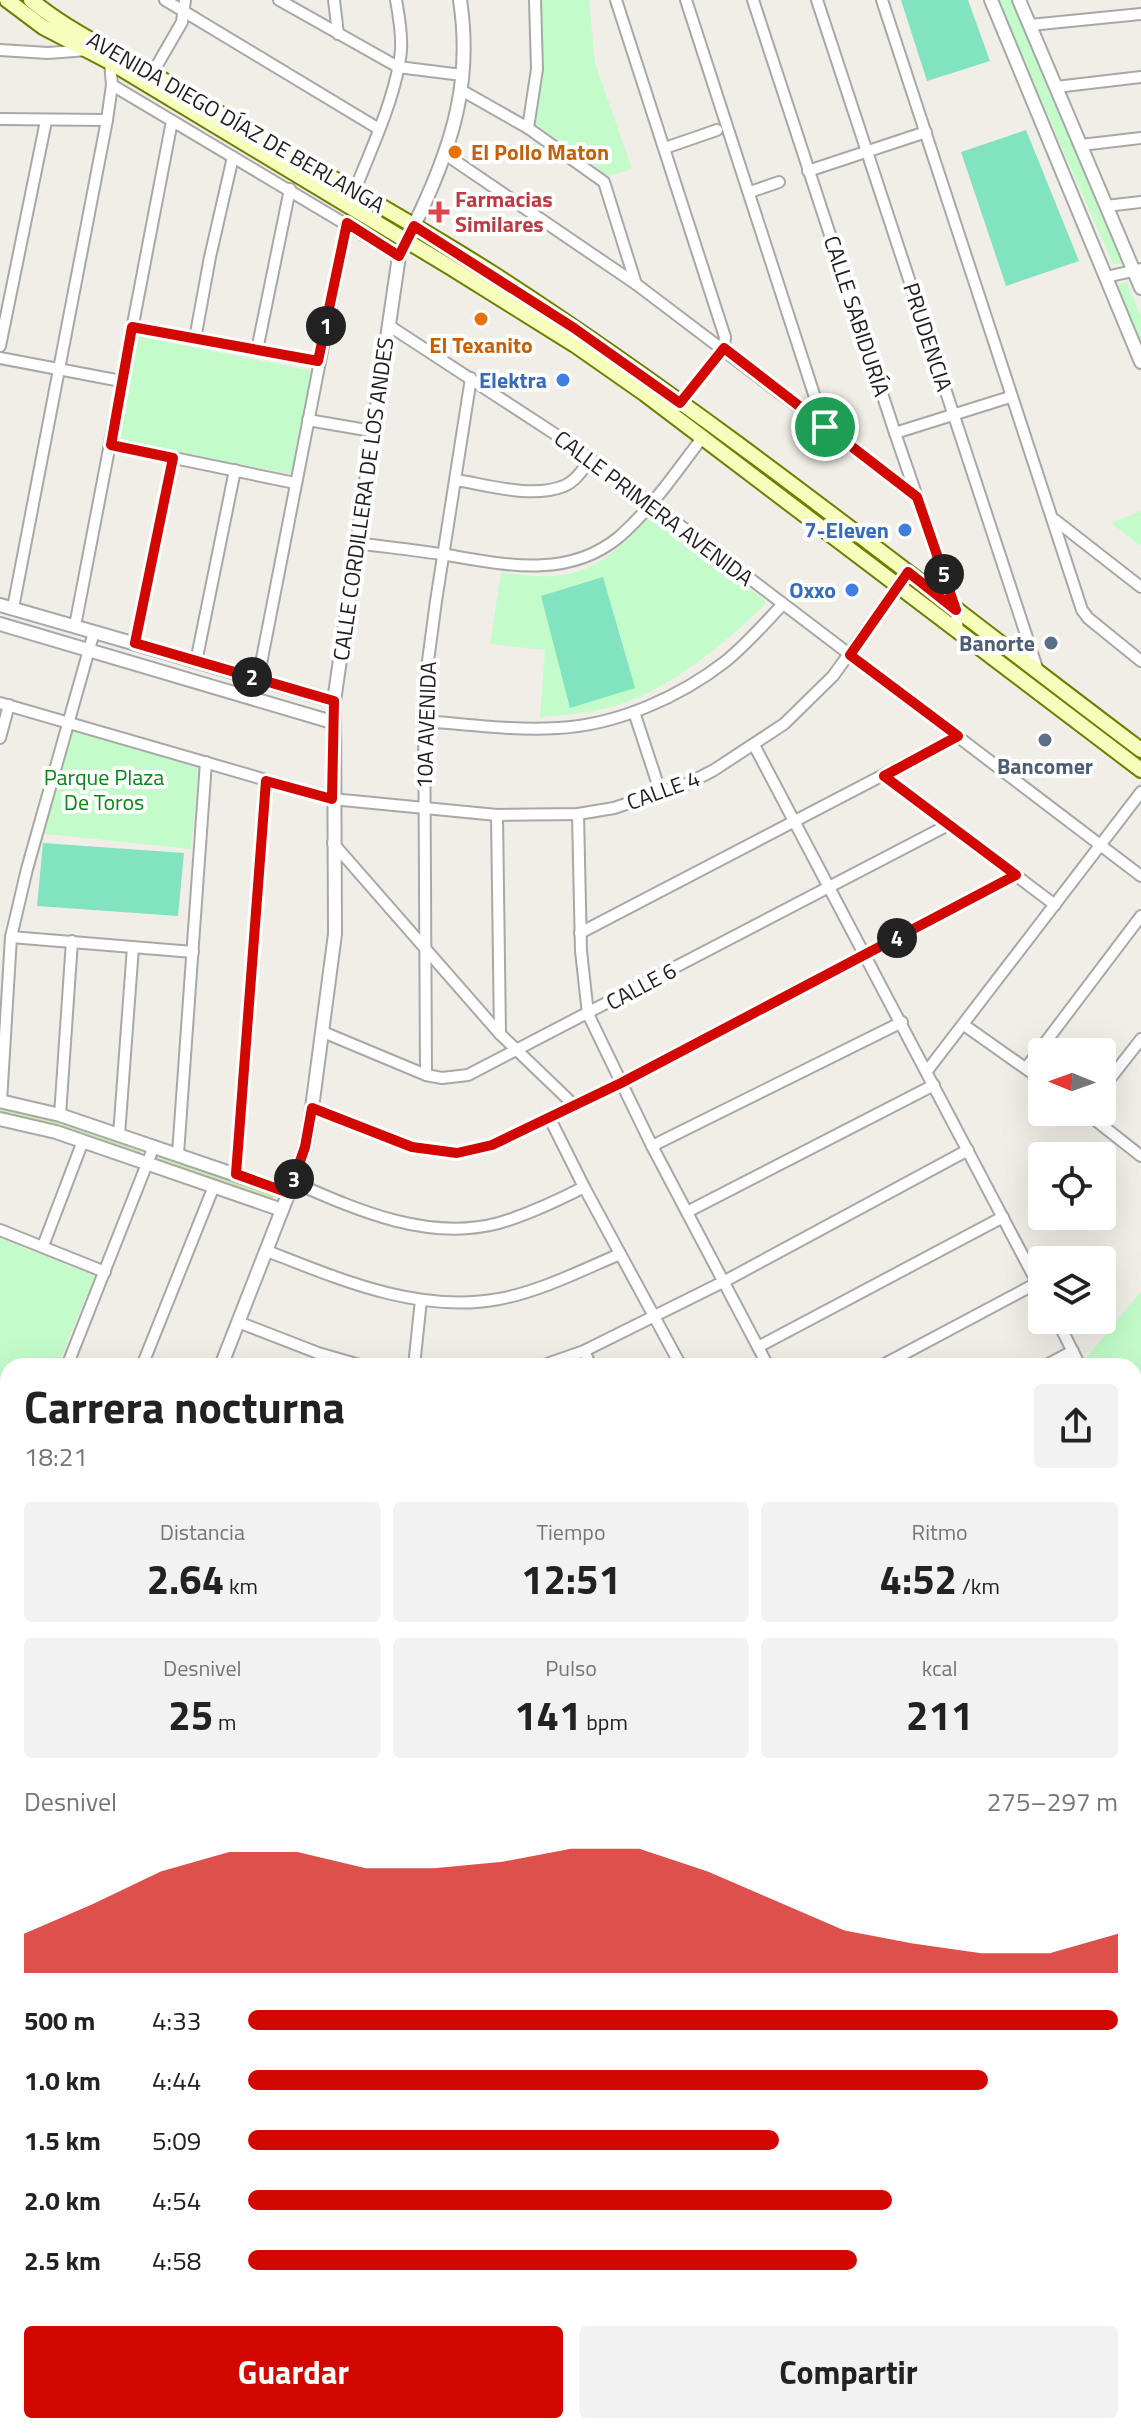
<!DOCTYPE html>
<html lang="es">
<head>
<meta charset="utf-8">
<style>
	:root { --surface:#fff; --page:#f2f2f2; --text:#222; --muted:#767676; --accent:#d10700 }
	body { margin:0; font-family:"Titillium Web",sans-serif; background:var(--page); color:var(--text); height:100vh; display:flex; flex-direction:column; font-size:30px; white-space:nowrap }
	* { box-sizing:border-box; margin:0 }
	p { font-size:26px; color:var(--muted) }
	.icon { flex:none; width:44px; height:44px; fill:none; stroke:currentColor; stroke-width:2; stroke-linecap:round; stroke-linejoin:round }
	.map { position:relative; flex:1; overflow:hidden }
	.side { position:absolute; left:0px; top:1358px; width:1142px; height:1076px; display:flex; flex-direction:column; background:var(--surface); border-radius:24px 24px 0 0; box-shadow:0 8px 32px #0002 }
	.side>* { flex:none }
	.needle { width:52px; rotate:271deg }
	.tools { position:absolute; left:1028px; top:1038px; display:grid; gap:16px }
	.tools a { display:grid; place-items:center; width:88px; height:88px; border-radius:8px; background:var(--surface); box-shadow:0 8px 32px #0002; font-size:40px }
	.pin { position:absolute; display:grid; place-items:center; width:68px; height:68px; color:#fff; margin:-34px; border:4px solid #fff; border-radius:50%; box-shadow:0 2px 8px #0007 }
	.km { position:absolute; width:40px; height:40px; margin:-20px; border-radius:50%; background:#222; color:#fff; font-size:22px; line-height:40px; text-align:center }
	.round { display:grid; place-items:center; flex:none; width:84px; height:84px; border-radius:8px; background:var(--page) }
	.headline { display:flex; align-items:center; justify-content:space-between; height:136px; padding:0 24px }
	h1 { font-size:44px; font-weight:700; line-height:60px }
	.figures { display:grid; grid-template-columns:repeat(3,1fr); gap:12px; height:136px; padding:8px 24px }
	.figures div { display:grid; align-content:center; border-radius:8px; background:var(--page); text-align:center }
	.figures b { font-size:40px; font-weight:700 }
	.figures small { font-size:22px; font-weight:400 }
	.figures p { font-size:22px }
	.chart { height:224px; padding:16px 24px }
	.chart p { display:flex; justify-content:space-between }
	.chart svg { width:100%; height:144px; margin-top:8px; fill:var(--accent); opacity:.7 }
	.button { display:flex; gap:16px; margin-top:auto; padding:16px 24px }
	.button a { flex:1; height:92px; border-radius:8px; background:var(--accent); color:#fff; font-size:32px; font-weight:700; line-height:92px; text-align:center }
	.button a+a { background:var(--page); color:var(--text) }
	ul { padding:0 24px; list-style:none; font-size:26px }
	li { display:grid; grid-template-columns:128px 96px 1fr; align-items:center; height:60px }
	li i { height:20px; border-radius:10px; background:var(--accent) }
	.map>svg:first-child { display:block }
</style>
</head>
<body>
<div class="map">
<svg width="1141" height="2434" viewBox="0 0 1141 2434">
	<rect width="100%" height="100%" fill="#f1eee7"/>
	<g fill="#c9edab">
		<path d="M 0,1109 L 24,1111 L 141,1151 L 141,1157 L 0,1117 Z"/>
		<path d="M 154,1154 L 275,1194 L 272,1200 L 153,1162 Z"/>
	</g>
	<g fill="#c3fcca">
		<path d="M 537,0 L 589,0 L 595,63 L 632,169 L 609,176 L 532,121 L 542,66 Z"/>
		<path d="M 997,0 L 1017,0 L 1122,264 L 1113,264 Z"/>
		<path d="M 1127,282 L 1141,317 L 1141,342 L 1118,285 Z"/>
		<path d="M 138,336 L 312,371 L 292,474 L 117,443 Z"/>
		<path d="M 1141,511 L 1141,546 L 1111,523 Z"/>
		<path d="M 651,514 L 767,602 C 729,641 667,692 614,706 C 591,713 565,715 540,717 L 545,650 L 490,644 L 501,572 C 577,585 602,569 651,514 Z"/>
		<path d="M 69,727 L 199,766 L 191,849 L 37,833 Z"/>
		<path d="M 0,1238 L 95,1276 L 57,1366 L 8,1366 L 8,1419 L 0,1416 Z"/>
		<path d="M 1141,1291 L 1141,1389 L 1134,1393 L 1134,1366 L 1092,1366 L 1087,1357 Z"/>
		<path d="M 1134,1916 L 1141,1923 L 1141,2081 L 1134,2077 Z"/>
	</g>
	<g fill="#82e3c1">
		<path d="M 901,0 L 968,0 L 990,61 L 927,81 Z"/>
		<path d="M 1026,130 L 1079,261 L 1006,286 L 961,152 Z"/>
		<path d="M 603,577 L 635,688 L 570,708 L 541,596 Z"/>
		<path d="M 43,843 L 184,853 L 178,916 L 37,906 Z"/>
	</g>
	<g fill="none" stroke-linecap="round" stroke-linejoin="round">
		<defs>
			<g id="minor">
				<path d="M 165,0 L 379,129"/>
				<path d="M 279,0 L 398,67 L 462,75"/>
				<path d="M 334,0 L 338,34"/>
				<path d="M 616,0 L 725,337 L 724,348 L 680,403"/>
				<path d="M 686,0 L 824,425"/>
				<path d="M 753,0 L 895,433 L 956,610 L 958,633"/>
				<path d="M 817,0 L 1039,674"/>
				<path d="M 882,0 L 1082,610 L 1088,618 L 1141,661"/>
				<path d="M 1030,25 L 1141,14"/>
				<path d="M 0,50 L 48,53 L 88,50"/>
				<path d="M 152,74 L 182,22 L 185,0"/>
				<path d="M 112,85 L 399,256"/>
				<path d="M 1056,87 L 1141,77"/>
				<path d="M 461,90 L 528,128 L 604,182 L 636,284"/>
				<path d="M 0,119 L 107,120"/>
				<path d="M 528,128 L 537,69 L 535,0"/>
				<path d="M 1081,145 L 1141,138"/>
				<path d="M 665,148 L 717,130"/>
				<path d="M 445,154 L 636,284 L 916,496"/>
				<path d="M 808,171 L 926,132"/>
				<path d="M 354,192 C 371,150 397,94 401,50 C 402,33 399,16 396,0"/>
				<path d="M 750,192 L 779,182"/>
				<path d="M 1106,206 L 1141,202"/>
				<path d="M 1106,277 L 1141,269"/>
				<path d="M 388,325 L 558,436 L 652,504 L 1141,876"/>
				<path d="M 132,327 L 318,361"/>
				<path d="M 195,339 L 210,257 L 233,157"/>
				<path d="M 0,346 L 46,121"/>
				<path d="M 257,350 L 290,189"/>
				<path d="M 0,358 L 121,381"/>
				<path d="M 308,420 L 372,431"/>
				<path d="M 895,433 L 1010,397"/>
				<path d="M 111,445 L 295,483"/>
				<path d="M 456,480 C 489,485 531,499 564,486 C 576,481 583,469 591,459"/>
				<path d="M 1055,520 L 1141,587"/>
				<path d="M 356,543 C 386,547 417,550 447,555 C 506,565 568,579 619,537 C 652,508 676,472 702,438"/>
				<path d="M 13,608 L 107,120 L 112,85 L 110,62"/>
				<path d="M 75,626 L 172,121"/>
				<path d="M 135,643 L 173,458"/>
				<path d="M 196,662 L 235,470"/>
				<path d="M 258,679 L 347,223"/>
				<path d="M 0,703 L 332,799 L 497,815 L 578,814 L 614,808 L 689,783 L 714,770 L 784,724 L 833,676 L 908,572"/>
				<path d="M 634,712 L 661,794"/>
				<path d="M 423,721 C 467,724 513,731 558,728 C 617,725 680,697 726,661 C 747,644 765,623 783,604"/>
				<path d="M 0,738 L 9,705"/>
				<path d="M 754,745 L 1042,1292"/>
				<path d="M 884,776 L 1055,905"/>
				<path d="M 578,814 L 581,951 L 588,1014 L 652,1146 L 768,1366"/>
				<path d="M 497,815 L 500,1034"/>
				<path d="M 333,843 L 500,1034 L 575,1106"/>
				<path d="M 580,933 L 958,736"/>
				<path d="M 11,937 L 193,952"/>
				<path d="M 964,1025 L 1042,1080"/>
				<path d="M 323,1032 L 426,1075 L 442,1078 L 468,1075 L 950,824"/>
				<path d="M 1026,1068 L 1141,916"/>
				<path d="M 927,1071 L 1141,792"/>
				<path d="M 426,1075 L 424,691 L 436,601 L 471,378"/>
				<path d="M 1102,1089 L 1141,1039"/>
				<path d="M 1,1102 L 11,937 L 27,869 L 94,632"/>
				<path d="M 312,1108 L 412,1147 L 457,1153 L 492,1145 L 621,1083 L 1016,875"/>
				<path d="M 1085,1112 L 1141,1156"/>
				<path d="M 60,1115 L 72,941"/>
				<path d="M 550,1119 L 584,1187 L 681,1366"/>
				<path d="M 119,1135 L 133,947"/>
				<path d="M 652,1146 L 902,1022"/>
				<path d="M 178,1154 L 206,762"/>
				<path d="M 236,1174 L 266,781"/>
				<path d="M 293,1182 C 357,1210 428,1242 499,1223 C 529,1214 557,1201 584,1187"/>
				<path d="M 687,1212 L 934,1085"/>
				<path d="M 0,1230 L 105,1272"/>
				<path d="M 43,1246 L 83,1141"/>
				<path d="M 267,1251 C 339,1279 419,1314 499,1299 C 541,1291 580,1271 620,1254"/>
				<path d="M 1057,1320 L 1080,1366"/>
				<path d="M 238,1322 L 318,1353 L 363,1366"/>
				<path d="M 758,1347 L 1003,1217"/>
				<path d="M 584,1351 L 591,1366"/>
				<path d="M 67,1366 L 154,1146"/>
				<path d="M 142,1366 L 214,1186"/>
				<path d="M 414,1366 L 421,1300"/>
				<path d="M 541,1366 L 584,1351 L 725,1281 L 968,1150"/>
				<path d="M 881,1366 L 1037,1283"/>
				<path d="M 1045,1366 L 1073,1351"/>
				<path d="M 0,1422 L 8,1425"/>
				<path d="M 1134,1473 L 1141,1486"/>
				<path d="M 1134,1659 L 1141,1655"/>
				<path d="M 0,1705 L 8,1710"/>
				<path d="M 1134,1728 L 1141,1725"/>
				<path d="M 0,1743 L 8,1723"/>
				<path d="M 1134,1795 L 1141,1791"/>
				<path d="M 1134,1864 L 1141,1860"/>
				<path d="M 1134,1902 L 1141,1910"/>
				<path d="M 1134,2087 L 1141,2091"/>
				<path d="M 0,2135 L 8,2116"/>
				<path d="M 1134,2194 L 1141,2177"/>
				<path d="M 0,2219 L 8,2222"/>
				<path d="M 0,2273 L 8,2258"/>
				<path d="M 1134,2364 L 1141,2347"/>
				<path d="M 1134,2387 L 1141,2389"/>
				<path d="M 0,2412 L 8,2398"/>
				<path d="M 273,2426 L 290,2434"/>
				<path d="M 488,2426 L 498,2434"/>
				<path d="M 626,2426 L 644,2434"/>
				<path d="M 59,2434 L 63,2426"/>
				<path d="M 128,2434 L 133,2426"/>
				<path d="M 196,2434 L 200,2426"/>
				<path d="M 425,2434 L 427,2426"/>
				<path d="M 700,2434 L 704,2426"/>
				<path d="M 765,2434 L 769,2426"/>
				<path d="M 831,2434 L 834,2426"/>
				<path d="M 896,2434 L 899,2426"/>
				<path d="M 968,2434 L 971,2426"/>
				<path d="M 1038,2434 L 1041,2426"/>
				<path d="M 1106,2434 L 1109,2426"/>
			</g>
			<g id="tertiary">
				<path d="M 991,0 L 1141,362"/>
				<path d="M 1019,0 L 1141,288"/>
				<path d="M 0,605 L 334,701"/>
				<path d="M 0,624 L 332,722"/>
				<path d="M 0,1101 L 60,1115 L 289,1193"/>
				<path d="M 0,1119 L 56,1132 L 282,1210"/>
				<path d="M 221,1366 L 293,1182 L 305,1147 L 312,1108 L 335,934 L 334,701 L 399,256 C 405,240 414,226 421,211 C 454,140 472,79 460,0"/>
				<path d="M 1134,1576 L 1141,1572"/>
				<path d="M 0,1920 L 8,1899"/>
				<path d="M 361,2434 L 365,2426"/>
			</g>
			<g id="secondary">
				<path d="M 7,0 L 43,27 L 110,62 L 450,267 L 575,345 L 645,394 L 1141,770"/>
				<path d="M 31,0 C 68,31 116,53 158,77 C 269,144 385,205 495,275 C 719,420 928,590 1141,750"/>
			</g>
		</defs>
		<use href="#minor" stroke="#a8a8a8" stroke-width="14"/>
		<use href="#tertiary" stroke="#a8a8a8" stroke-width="16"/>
		<use href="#secondary" stroke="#6d7f00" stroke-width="18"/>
		<use href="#minor" stroke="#fff" stroke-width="10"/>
		<use href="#tertiary" stroke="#fff" stroke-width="12"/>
		<use href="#secondary" stroke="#f7fdba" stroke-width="14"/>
	</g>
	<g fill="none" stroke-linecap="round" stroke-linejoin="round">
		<defs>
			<path id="route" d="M 347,223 L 399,256 L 414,226 L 574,328 L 680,403 L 724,348 L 917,497 L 956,610 L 908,572 L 850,655 L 958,736 L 884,776 L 1016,875 L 621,1083 L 492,1145 L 457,1153 L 412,1147 L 312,1108 L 305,1147 L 289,1193 L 236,1174 L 266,781 L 332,799 L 334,701 L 135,643 L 173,458 L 111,445 L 132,327 L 318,361 Z"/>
		</defs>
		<use href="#route" stroke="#fff" stroke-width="16"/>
		<use href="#route" stroke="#d10700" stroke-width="10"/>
	</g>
	<g fill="#e8710a" stroke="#fff" stroke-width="3">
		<circle cx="455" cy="152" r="8"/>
		<circle cx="481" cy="319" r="8"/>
	</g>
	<path fill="#e0444e" stroke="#fff" stroke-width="3" d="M435 200h8v8h8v8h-8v8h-8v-8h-8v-8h8z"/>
	<g fill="#3f7fe0" stroke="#fff" stroke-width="3">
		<circle cx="563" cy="380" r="8"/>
		<circle cx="905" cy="530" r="8"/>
		<circle cx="852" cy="590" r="8"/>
	</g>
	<g fill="#5c6f8a" stroke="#fff" stroke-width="3">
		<circle cx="1051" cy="643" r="8"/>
		<circle cx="1045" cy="740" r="8"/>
	</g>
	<g text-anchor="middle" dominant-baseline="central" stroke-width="8" stroke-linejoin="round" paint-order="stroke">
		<g font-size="22" fill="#212121" stroke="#fff">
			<text transform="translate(236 122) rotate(30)">AVENIDA DIEGO DÍAZ DE BERLANGA</text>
			<text transform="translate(857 316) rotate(72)">CALLE SABIDURÍA</text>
			<text transform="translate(928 337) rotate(72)">PRUDENCIA</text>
			<text transform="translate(363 499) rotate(-82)">CALLE CORDILLERA DE LOS ANDES</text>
			<text transform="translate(654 508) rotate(37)">CALLE PRIMERA AVENIDA</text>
			<text transform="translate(426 725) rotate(-88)">10A AVENIDA</text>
			<text transform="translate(663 790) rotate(-20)">CALLE 4</text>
			<text transform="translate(641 986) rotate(-28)">CALLE 6</text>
		</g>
		<g font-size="22" font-weight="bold" fill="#c56008" stroke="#fff" text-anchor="start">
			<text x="471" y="152">El Pollo Maton</text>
			<text x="481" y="345" text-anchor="middle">El Texanito</text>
		</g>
		<g font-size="22" font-weight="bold" fill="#be3a42" stroke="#fff" text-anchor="start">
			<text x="455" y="199">Farmacias<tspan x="455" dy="25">Similares</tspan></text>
		</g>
		<g font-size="22" font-weight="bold" fill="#366cbe" stroke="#fff" text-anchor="end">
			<text x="547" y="380">Elektra</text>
			<text x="889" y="530">7-Eleven</text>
			<text x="836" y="590">Oxxo</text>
		</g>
		<g font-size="22" font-weight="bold" fill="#4e5e75" stroke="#fff" text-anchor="end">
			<text x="1035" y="643">Banorte</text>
			<text x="1045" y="766" text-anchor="middle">Bancomer</text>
		</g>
		<g font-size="22" fill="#078716" stroke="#fff">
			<text x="104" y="777">Parque Plaza<tspan x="104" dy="25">De Toros</tspan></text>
		</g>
	</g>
</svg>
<div class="tools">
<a><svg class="needle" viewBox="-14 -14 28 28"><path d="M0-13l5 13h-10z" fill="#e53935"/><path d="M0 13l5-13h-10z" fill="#767676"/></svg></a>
<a><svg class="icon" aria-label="locate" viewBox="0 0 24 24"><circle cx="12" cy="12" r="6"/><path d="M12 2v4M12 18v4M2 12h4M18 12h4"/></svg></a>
<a><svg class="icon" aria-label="layers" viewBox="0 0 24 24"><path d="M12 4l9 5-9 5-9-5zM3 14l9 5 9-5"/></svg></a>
</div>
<div class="pin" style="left:825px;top:427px;background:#1e9e55"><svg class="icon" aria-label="arrive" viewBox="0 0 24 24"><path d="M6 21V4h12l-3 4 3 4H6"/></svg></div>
<b class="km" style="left:326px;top:326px">1</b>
<b class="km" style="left:252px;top:677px">2</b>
<b class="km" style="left:294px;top:1179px">3</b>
<b class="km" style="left:897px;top:938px">4</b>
<b class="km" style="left:944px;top:574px">5</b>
<section class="side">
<div class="headline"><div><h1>Carrera nocturna</h1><p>18:21</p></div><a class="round"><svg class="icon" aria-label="share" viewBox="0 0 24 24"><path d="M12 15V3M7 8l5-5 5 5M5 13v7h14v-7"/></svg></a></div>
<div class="figures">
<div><p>Distancia</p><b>2.64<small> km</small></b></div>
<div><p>Tiempo</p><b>12:51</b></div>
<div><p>Ritmo</p><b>4:52<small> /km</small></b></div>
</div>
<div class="figures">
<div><p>Desnivel</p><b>25<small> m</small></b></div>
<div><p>Pulso</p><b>141<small> bpm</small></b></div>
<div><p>kcal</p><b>211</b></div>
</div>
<div class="chart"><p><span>Desnivel</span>275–297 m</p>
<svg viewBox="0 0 160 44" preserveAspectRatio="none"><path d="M0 44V32L10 23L20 13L30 7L40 7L50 12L60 12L70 10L80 6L90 6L100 13L110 22L120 31L130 35L140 38L150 38L160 32V44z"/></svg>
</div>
<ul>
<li><b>500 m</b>4:33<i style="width:100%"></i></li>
<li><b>1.0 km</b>4:44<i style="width:85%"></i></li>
<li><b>1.5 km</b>5:09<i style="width:61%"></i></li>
<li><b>2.0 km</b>4:54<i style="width:74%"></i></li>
<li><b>2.5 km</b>4:58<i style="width:70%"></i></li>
</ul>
<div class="button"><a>Guardar</a><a>Compartir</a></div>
</section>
</div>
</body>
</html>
